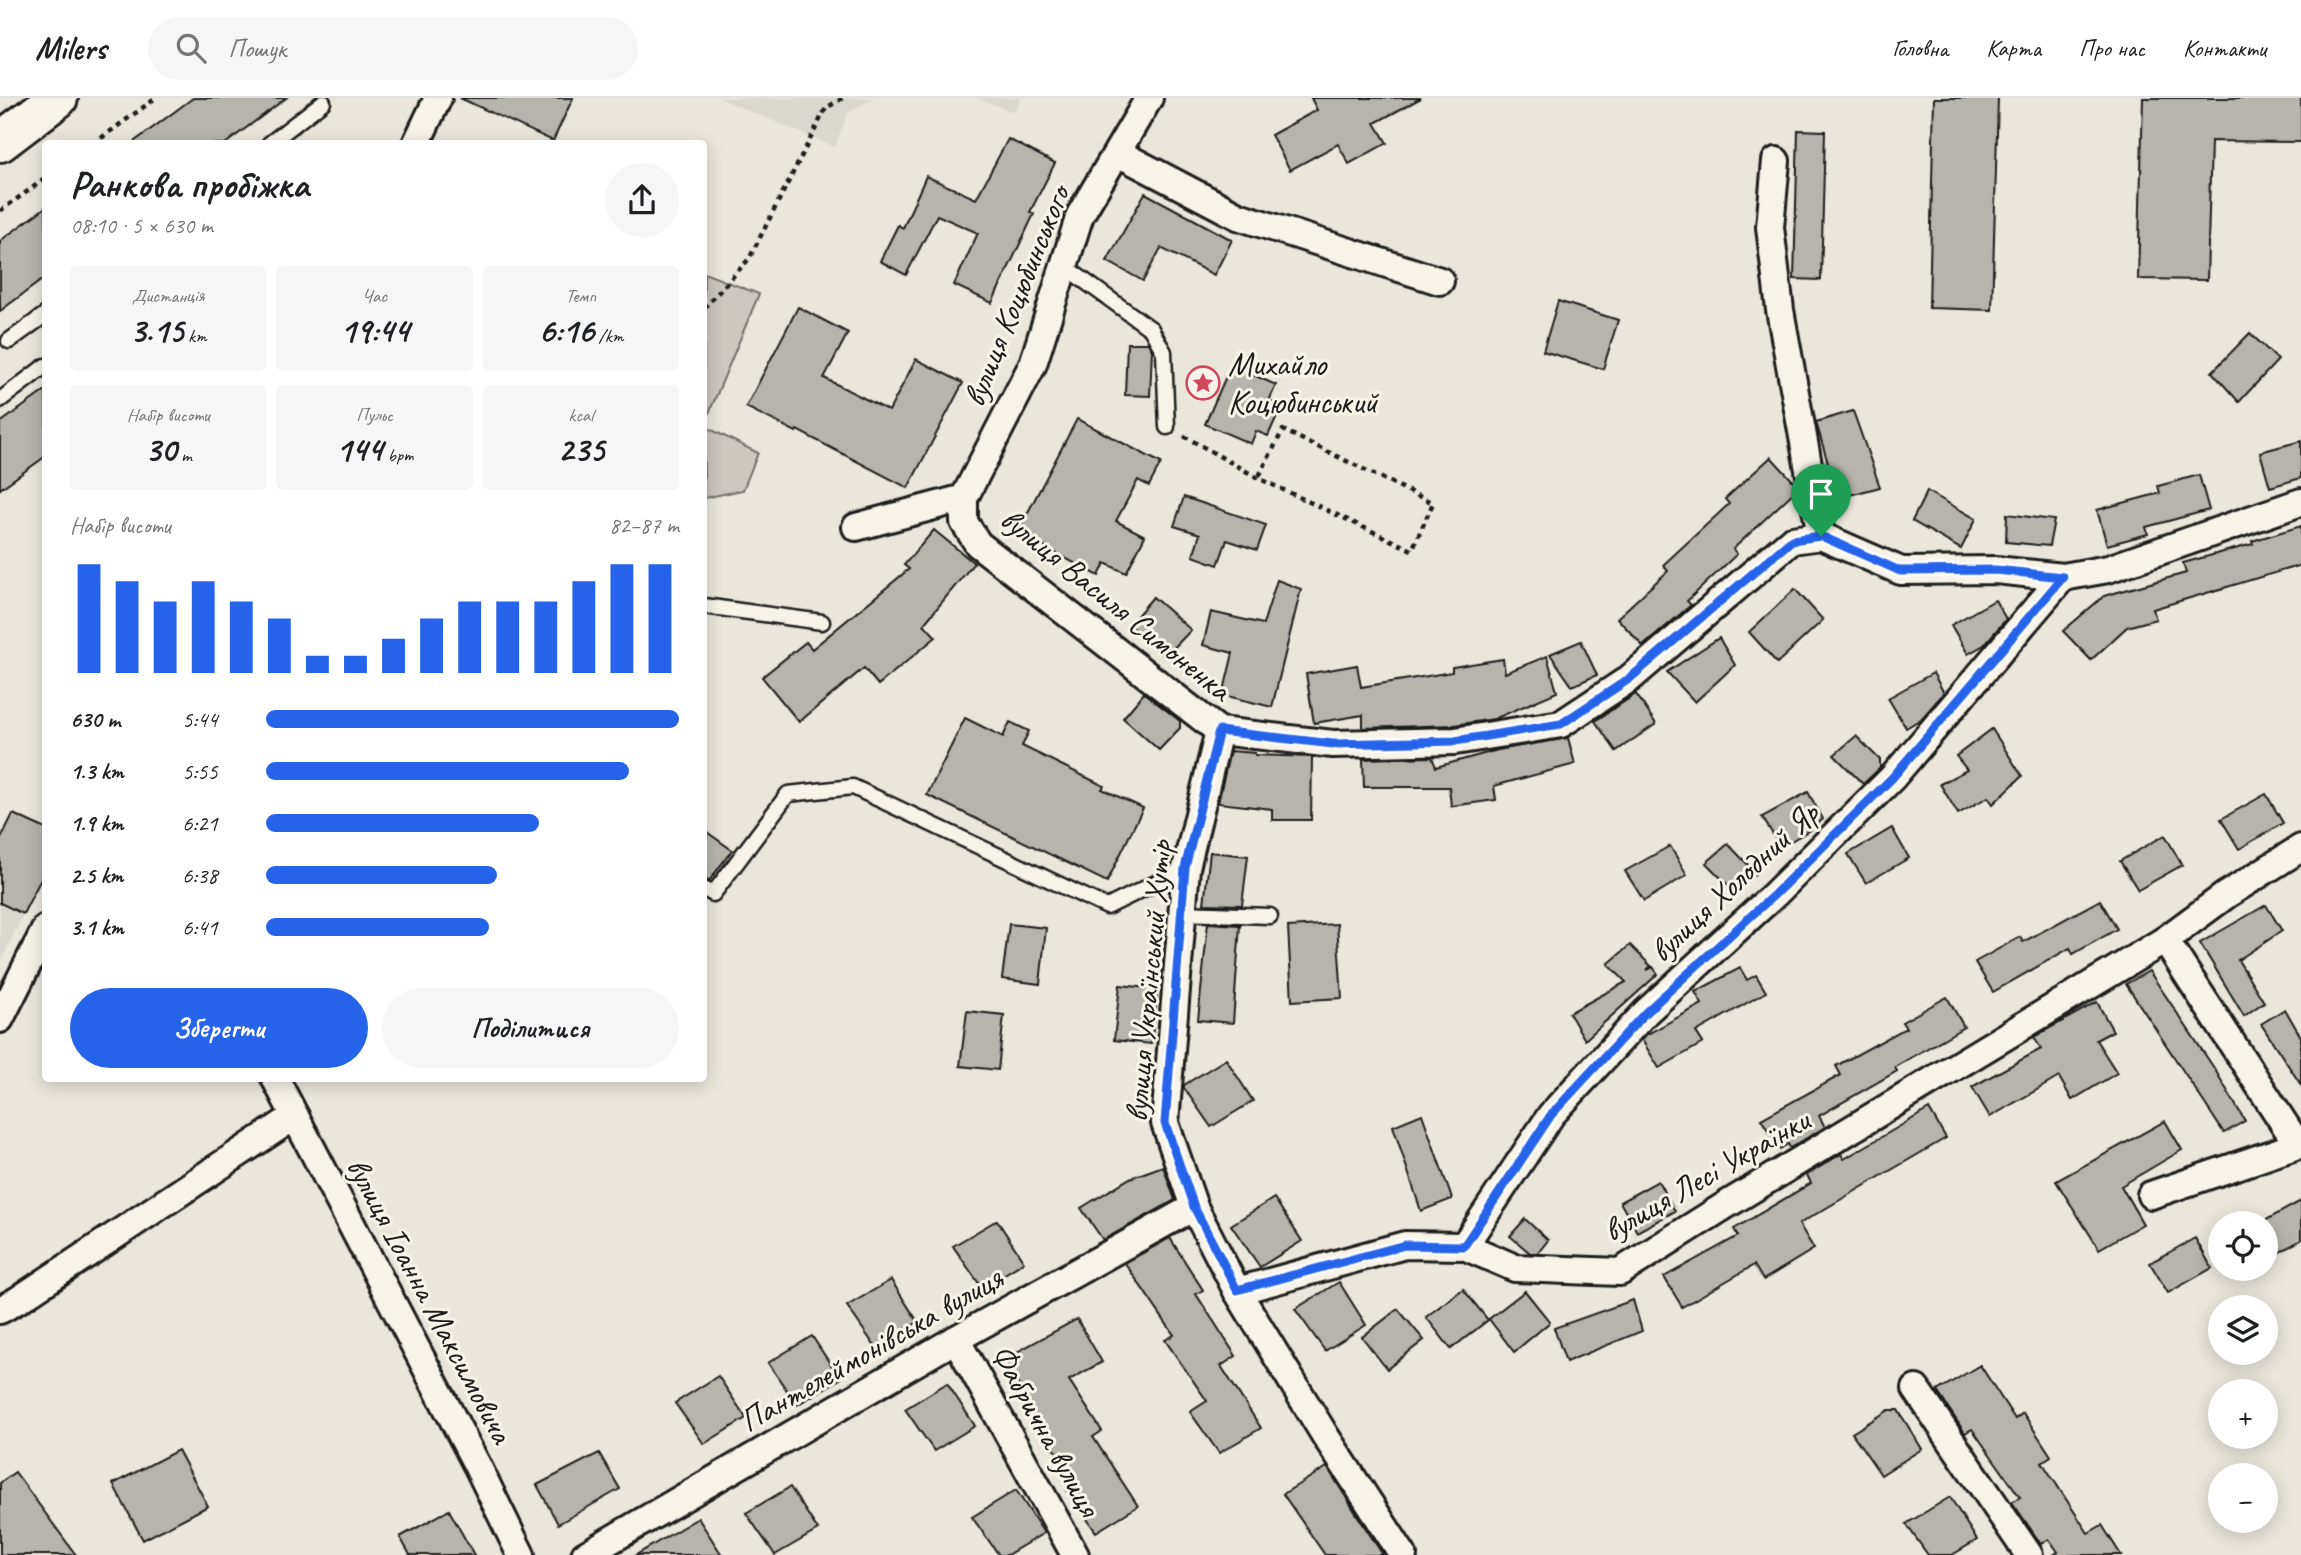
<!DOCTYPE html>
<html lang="uk">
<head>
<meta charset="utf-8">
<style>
	:root { --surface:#fff; --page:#f6f6f6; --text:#202124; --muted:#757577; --line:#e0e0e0; --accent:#2563eb }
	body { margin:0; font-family:Caveat,sans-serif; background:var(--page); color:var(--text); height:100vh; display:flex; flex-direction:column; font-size:26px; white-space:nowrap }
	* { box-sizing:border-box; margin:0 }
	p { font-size:23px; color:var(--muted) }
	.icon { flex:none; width:38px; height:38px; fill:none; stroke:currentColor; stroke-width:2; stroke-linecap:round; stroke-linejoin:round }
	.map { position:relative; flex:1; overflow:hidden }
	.drawer { position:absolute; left:42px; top:42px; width:665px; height:942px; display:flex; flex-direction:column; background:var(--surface); border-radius:7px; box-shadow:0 4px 18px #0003 }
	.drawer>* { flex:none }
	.buttons { position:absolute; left:2208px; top:1113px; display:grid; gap:14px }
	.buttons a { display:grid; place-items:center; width:70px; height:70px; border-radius:50%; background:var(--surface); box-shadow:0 4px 18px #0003; font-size:35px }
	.pin { position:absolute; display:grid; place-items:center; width:60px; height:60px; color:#fff; margin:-72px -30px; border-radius:50% 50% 50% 0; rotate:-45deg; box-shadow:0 0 7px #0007 }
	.pin .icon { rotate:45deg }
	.round { display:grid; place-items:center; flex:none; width:74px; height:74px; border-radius:37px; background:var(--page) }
	.head { display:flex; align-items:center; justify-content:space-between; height:119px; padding:0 28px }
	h1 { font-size:38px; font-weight:700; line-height:52px }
	.figures { display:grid; grid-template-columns:repeat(3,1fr); gap:10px; height:119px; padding:7px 28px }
	.figures div { display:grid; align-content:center; border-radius:7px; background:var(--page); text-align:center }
	.figures b { font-size:35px; font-weight:700 }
	.figures small { font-size:19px; font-weight:400 }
	.figures p { font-size:19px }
	.chart { height:196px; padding:14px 28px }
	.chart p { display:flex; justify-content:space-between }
	.chart svg { width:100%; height:126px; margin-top:7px; stroke:var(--accent); stroke-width:6 }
	.action { display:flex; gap:14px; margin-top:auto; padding:14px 28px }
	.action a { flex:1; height:80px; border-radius:42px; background:var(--accent); color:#fff; font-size:28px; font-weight:700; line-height:80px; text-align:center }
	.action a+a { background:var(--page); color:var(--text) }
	ul { padding:0 28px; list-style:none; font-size:23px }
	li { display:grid; grid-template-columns:112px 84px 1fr; align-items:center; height:52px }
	li i { height:18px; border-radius:9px; background:var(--accent) }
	header { display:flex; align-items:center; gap:42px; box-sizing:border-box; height:98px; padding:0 35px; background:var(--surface); border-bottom:2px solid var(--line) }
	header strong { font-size:33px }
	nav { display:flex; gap:38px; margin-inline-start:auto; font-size:24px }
	.search { width:490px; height:63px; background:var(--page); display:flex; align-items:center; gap:18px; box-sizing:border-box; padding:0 24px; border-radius:38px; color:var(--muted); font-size:26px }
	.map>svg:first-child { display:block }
</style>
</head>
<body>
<header>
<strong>Milers</strong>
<div class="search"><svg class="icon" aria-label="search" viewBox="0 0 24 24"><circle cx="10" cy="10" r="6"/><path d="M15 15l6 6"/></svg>Пошук</div>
<nav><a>Головна</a><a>Карта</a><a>Про нас</a><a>Контакти</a></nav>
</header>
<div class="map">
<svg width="2301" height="1457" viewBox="0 0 2301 1457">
	<rect width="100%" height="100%" fill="#eae6dc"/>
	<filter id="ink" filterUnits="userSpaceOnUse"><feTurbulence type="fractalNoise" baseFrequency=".0143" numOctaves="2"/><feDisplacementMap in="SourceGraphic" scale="14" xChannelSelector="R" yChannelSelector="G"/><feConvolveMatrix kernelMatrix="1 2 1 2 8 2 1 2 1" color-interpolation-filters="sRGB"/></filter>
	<g filter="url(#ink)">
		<g fill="#dad7ce">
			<path d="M 719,0 L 873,0 L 848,15 L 835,49 Z"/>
			<path d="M 977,0 L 1021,0 L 1014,14 Z"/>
			<path d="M 0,808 L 23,816 L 0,866 Z"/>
		</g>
		<g fill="#ccc8c0" stroke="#74726e" stroke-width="2">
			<path d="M 704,175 L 759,196 L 704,327 Z"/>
			<path d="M 704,328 L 758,355 L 743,392 L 704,400 Z"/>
		</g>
		<g fill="#b6b4ac" stroke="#1c1c1c" stroke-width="2">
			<path d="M 193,0 L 286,0 L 225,46 L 131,46 Z"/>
			<path d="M 460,0 L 573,0 L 553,43 Z"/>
			<path d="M 1311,0 L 1421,0 L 1375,25 L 1387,45 L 1349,66 L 1338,46 L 1290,72 L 1271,37 L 1317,12 Z"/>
			<path d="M 1934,0 L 1998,0 L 1992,212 L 1929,210 Z"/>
			<path d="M 2143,0 L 2301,0 L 2301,44 L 2211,43 L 2207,182 L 2138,181 Z"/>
			<path d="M 1798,32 L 1825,33 L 1821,182 L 1794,181 Z"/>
			<path d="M 1008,41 L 1055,65 L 1030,114 L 1034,116 L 992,205 L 954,187 L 978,135 L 937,117 L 906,177 L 880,163 L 898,127 L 903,130 L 926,78 L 976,101 Z"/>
			<path d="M 1145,95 L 1232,142 L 1214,177 L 1161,150 L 1143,183 L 1107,163 Z"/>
			<path d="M 46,109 L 46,179 L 0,213 L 0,143 Z"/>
			<path d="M 1558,203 L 1618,222 L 1603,271 L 1543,253 Z"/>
			<path d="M 798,209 L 848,235 L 824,280 L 889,313 L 916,261 L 963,285 L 908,390 L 797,332 L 796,334 L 746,309 Z"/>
			<path d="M 2250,235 L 2278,262 L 2239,304 L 2212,274 Z"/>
			<path d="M 1127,245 L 1148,245 L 1152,252 L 1150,298 L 1125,297 Z"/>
			<path d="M 1231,267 L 1276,287 L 1269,303 L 1281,309 L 1268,338 L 1256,333 L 1251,346 L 1205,326 Z"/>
			<path d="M 46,292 L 46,358 L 0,391 L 0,325 Z"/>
			<path d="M 1853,313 L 1880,389 L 1838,400 L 1816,324 Z"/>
			<path d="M 1077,321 L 1161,365 L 1149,388 L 1138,382 L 1116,423 L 1145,438 L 1126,475 L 1105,465 L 1099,478 L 1017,435 Z"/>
			<path d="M 2301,343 L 2301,380 L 2270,389 L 2260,354 Z"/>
			<path d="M 1771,359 L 1795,385 L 1797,391 L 1733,451 L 1737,456 L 1687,503 L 1691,507 L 1643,548 L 1617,520 L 1668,473 L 1663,467 L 1729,406 L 1725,401 Z"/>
			<path d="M 2199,377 L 2209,412 L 2146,429 L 2148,436 L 2107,447 L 2097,412 L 2160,395 L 2158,388 Z"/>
			<path d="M 1927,393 L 1976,421 L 1961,451 L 1912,423 Z"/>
			<path d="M 1184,399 L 1266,427 L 1257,452 L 1227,442 L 1218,467 L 1193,458 L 1200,436 L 1174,428 Z"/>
			<path d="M 2007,416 L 2054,422 L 2049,448 L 2006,444 Z"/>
			<path d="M 2301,428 L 2301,467 L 2153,511 L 2156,521 L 2127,529 L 2091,562 L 2063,533 L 2104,498 L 2186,475 L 2183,465 L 2253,446 L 2252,443 Z"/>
			<path d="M 934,432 L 974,465 L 924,526 L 936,539 L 878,587 L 864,570 L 799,624 L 762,579 L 806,544 L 812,551 L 909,471 L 904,467 Z"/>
			<path d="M 1277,482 L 1301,491 L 1272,609 L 1223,597 L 1233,555 L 1203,547 L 1211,514 L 1263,526 Z"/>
			<path d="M 1795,491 L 1823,522 L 1777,565 L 1749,534 Z"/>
			<path d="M 1153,499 L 1191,532 L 1165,559 L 1129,527 Z"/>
			<path d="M 1995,502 L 2006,521 L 1984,547 L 1968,556 L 1951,527 Z"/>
			<path d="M 1719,540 L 1735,567 L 1695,604 L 1667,574 Z"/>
			<path d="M 1581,543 L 1597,577 L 1572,588 L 1550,556 Z"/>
			<path d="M 1547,558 L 1557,594 L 1494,621 L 1454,627 L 1363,630 L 1363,617 L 1314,625 L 1306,576 L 1357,567 L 1361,589 L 1452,574 L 1452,569 L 1503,561 L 1505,575 Z"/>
			<path d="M 1933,575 L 1944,595 L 1921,621 L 1906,630 L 1888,600 Z"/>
			<path d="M 1144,595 L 1180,623 L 1180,630 L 1159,652 L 1123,620 Z"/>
			<path d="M 1636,596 L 1656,626 L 1616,653 L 1595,623 Z"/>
			<path d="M 965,620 L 1003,639 L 1010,624 L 1029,633 L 1022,648 L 1104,688 L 1102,691 L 1143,710 L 1107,784 L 927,697 Z"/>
			<path d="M 1992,631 L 2022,678 L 1993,706 L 1988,699 L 1958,716 L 1940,686 L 1967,672 L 1956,658 Z"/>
			<path d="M 1856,638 L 1880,662 L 1880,670 L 1863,686 L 1834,657 Z"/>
			<path d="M 1568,640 L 1575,666 L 1494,688 L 1496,702 L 1451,708 L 1449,689 L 1364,689 L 1363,661 L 1432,659 L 1436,669 L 1498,652 Z"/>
			<path d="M 1230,653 L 1255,655 L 1255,657 L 1312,659 L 1311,722 L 1272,722 L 1272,711 L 1218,705 Z"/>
			<path d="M 1808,694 L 1823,721 L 1813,730 L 1781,749 L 1762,719 Z"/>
			<path d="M 2266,696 L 2283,725 L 2239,751 L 2221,721 Z"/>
			<path d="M 13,716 L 46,731 L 46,771 L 23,816 L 0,805 L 0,742 Z"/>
			<path d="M 1892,730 L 1909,760 L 1866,785 L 1848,756 Z"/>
			<path d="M 704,732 L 732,752 L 709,783 L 704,781 Z"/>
			<path d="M 2165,737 L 2182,767 L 2138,792 L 2120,763 Z"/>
			<path d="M 1728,746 L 1756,775 L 1735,794 L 1706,765 Z"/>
			<path d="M 1670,748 L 1687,777 L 1644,803 L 1625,773 Z"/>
			<path d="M 1210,754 L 1248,758 L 1242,807 L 1204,806 Z"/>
			<path d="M 2100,802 L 2117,831 L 2073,856 L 2070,850 L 1993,894 L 1975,864 L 2020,839 L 2023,844 Z"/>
			<path d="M 2266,807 L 2282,833 L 2238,862 L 2264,904 L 2244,918 L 2200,845 Z"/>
			<path d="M 1208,825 L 1240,827 L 1233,925 L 1198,922 Z"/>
			<path d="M 1009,826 L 1046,830 L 1040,886 L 1002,881 Z"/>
			<path d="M 1337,826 L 1342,900 L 1292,903 L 1288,829 Z"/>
			<path d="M 1630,847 L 1651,868 L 1647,872 L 1653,869 L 1658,876 L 1585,942 L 1569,915 L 1626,884 L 1608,866 Z"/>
			<path d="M 1740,870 L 1747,882 L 1756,877 L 1766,894 L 1696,934 L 1703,945 L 1659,970 L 1642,942 L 1646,937 L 1702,906 L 1695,894 Z"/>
			<path d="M 2149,873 L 2214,970 L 2245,1023 L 2224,1035 L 2126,886 Z"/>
			<path d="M 1120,887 L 1158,891 L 1151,946 L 1114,942 Z"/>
			<path d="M 1947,899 L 1964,929 L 1895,969 L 1897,973 L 1819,1018 L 1825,1029 L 1790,1050 L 1788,1046 L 1780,1051 L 1761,1021 L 1841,977 L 1836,968 L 1906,930 L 1902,924 Z"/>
			<path d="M 2097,904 L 2113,933 L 2096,942 L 2117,975 L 2072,1002 L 2059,979 L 1990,1019 L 1972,989 L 2041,951 L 2034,939 Z"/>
			<path d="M 2285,911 L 2301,939 L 2301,987 L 2261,926 Z"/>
			<path d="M 967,913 L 1004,917 L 998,972 L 960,968 Z"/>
			<path d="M 1226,961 L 1253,1003 L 1211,1029 L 1184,990 L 1184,987 Z"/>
			<path d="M 1929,1011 L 1946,1040 L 1799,1126 L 1814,1151 L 1763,1182 L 1754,1167 L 1682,1209 L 1664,1179 L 1738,1138 L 1734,1131 L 1811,1085 L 1807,1077 L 1841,1056 L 1844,1061 Z"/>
			<path d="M 1422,1016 L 1452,1101 L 1421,1113 L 1393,1028 Z"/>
			<path d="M 2165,1023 L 2182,1052 L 2121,1088 L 2143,1126 L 2099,1151 L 2056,1083 Z"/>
			<path d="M 1163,1068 L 1175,1102 L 1103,1142 L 1081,1110 L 1130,1080 Z"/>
			<path d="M 1658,1083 L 1675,1113 L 1637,1134 L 1620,1104 Z"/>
			<path d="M 1274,1100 L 1302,1143 L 1260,1169 L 1231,1127 Z"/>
			<path d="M 2301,1103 L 2301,1142 L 2266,1162 L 2266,1122 Z"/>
			<path d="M 1525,1121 L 1548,1142 L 1538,1155 L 1530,1155 L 1510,1138 Z"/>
			<path d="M 997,1122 L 1024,1164 L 982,1190 L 953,1148 Z"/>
			<path d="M 1170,1140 L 1203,1192 L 1196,1196 L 1236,1258 L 1221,1268 L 1261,1330 L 1219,1355 L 1190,1314 L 1207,1303 L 1165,1242 L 1174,1237 L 1125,1165 Z"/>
			<path d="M 2195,1140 L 2212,1170 L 2168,1195 L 2150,1165 Z"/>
			<path d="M 891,1182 L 918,1224 L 876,1250 L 847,1208 Z"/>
			<path d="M 1339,1184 L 1366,1227 L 1325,1253 L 1295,1211 Z"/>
			<path d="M 1463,1191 L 1488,1222 L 1451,1251 L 1426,1219 Z"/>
			<path d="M 1525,1193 L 1550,1224 L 1514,1254 L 1489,1221 Z"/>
			<path d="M 1633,1202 L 1642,1233 L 1566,1264 L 1554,1230 Z"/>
			<path d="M 1398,1211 L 1424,1242 L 1387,1271 L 1362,1239 Z"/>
			<path d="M 1077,1221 L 1102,1264 L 1069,1282 L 1102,1333 L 1093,1339 L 1138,1408 L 1096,1434 L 1067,1392 L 1078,1385 L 1031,1317 L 1034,1315 L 1004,1261 Z"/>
			<path d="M 812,1238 L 840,1281 L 797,1307 L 768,1265 Z"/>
			<path d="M 1980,1267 L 2015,1321 L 2023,1315 L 2051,1358 L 2042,1364 L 2088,1435 L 2102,1427 L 2121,1457 L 2053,1457 L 2058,1454 L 2049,1441 L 2041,1446 L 2012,1404 L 2020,1399 L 1972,1331 L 1965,1335 L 1937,1293 Z"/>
			<path d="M 718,1278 L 746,1320 L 704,1346 L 675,1305 Z"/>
			<path d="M 947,1285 L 975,1328 L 934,1353 L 905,1311 Z"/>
			<path d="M 1889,1312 L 1898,1312 L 1922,1351 L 1881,1377 L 1852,1335 Z"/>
			<path d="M 178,1352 L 208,1408 L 143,1442 L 113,1386 Z"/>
			<path d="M 599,1355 L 620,1391 L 558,1426 L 537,1387 Z"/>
			<path d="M 1327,1369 L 1354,1412 L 1383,1457 L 1325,1457 L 1283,1396 Z"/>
			<path d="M 15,1374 L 76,1457 L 0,1457 L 0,1385 Z"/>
			<path d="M 790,1389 L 818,1432 L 775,1457 L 746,1415 Z"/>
			<path d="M 1016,1392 L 1044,1435 L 1007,1457 L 999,1457 L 972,1419 Z"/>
			<path d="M 1950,1399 L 1977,1442 L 1952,1457 L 1928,1457 L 1906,1426 Z"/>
			<path d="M 449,1412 L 474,1457 L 410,1457 L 400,1439 Z"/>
			<path d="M 698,1420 L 722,1457 L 636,1457 Z"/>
		</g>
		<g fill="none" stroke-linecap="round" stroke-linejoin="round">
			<defs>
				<g id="lane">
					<path d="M 269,46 L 323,4"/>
					<path d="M 1064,168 L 1151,231 L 1164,254 L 1167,329"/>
					<path d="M 9,243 L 46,216"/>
					<path d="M 0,302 L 45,268"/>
					<path d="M 704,508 L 822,524"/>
					<path d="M 704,791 L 713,796 L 788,696 L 853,689 L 1107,809 L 1186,770"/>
					<path d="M 1182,815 L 1270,818"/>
				</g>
				<g id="street">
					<path d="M 416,46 L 438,0"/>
					<path d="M 1118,55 L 1238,118 L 1440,183"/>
					<path d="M 1776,63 L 1770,129 L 1780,212 L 1821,438"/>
					<path d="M 964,400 L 964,424 L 978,446 L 1219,633 L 1333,646 L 1455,643 L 1561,626 L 1629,581 L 1792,442 L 1821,438 L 1901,473 L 1996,472 L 2063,479 L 2108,471 L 2301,404"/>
					<path d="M 856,429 L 964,400 L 1033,266 L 1080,117 L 1149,0"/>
					<path d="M 1219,633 L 1186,770 L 1165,1025 L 1194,1109 L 1237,1193 L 1326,1339 L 1403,1457"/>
					<path d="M 2165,842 L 2298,1047 L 2301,1046"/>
					<path d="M 0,921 L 46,830"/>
					<path d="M 275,980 L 477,1367 L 521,1457"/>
					<path d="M 2151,1097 L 2298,1047"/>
					<path d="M 1464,1148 L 1551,1017 L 1646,914 L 1775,796 L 1892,680 L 2063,479"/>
					<path d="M 1237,1193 L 1405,1147 L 1464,1148 L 1515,1170 L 1620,1174 L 1726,1107 L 2165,842 L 2226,797 L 2301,750"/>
					<path d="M 0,1212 L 18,1202 L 295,1018"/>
					<path d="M 956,1241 L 1075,1457"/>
					<path d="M 1916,1291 L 2029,1457"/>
					<path d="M 585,1457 L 956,1241 L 1194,1109"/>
				</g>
				<path id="primary" d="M 0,44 L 58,0"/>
			</defs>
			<use href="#lane" stroke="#1c1c1c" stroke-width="19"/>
			<use href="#street" stroke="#1c1c1c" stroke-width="32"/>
			<use href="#primary" stroke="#1c1c1c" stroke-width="44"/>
			<g stroke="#1c1c1c" stroke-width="4.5" stroke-dasharray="5 5" stroke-linecap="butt">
				<path d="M 93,46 L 156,0"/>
				<path d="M 0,113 L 46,80"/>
				<path d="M 704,210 L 749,161 L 826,10 L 843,0"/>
				<path d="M 1184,338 L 1258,380 L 1412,452 L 1433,405 L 1283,332 L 1258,380"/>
			</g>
			<use href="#lane" stroke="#f7f3e8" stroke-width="14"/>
			<use href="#street" stroke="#f7f3e8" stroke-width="26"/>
			<use href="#primary" stroke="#f7f3e8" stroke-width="38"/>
		</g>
	</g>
	<g fill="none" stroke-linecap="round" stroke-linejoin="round" filter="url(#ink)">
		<defs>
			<path id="route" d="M 1821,438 L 1900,473 L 1996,472 L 2063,479 L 1892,680 L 1775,796 L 1646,914 L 1551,1017 L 1464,1148 L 1405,1147 L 1237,1192 L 1194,1109 L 1165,1025 L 1185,770 L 1219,633 L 1333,646 L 1455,643 L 1561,626 L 1629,581 L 1792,442 Z"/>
		</defs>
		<use href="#route" stroke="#fff" stroke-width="14"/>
		<use href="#route" stroke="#2563eb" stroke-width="9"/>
	</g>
	<defs>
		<symbol id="sight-ring" viewBox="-11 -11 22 22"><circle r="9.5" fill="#f7f3e8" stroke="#d1495b" stroke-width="1.5"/><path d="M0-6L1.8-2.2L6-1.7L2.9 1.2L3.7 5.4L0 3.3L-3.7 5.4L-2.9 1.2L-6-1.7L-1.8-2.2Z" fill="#d1495b"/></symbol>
	</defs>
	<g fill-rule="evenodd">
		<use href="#sight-ring" x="1184" y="266" width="38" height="38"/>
	</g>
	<g text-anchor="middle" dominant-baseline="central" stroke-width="6" stroke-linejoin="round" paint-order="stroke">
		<g font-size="33" fill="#1c1c1c" stroke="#f7f3e8">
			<text transform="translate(1016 198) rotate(-68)">вулиця Коцюбинського</text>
			<text transform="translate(1116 506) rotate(39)">вулиця Василя Симоненка</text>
			<text transform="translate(1734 784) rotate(-43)">вулиця Холодний Яр</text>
			<text transform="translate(1148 883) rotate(-85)">вулиця Український Хутір</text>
			<text transform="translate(1706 1077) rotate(-30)">вулиця Лесі Українки</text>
			<text transform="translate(430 1202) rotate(62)">вулиця Іоанна Максимовича</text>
			<text transform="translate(871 1251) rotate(-30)">Пантелеймонівська вулиця</text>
			<text transform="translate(1046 1332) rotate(61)">Фабрична вулиця</text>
		</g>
		<g font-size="33" fill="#1c1c1c" stroke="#f7f3e8" text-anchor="start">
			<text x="1228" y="266">Михайло<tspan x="1228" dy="38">Коцюбинський</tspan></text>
		</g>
	</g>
</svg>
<div class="buttons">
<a><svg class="icon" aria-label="locate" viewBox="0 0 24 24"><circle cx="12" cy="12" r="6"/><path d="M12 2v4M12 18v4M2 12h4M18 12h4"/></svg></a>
<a><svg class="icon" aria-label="layers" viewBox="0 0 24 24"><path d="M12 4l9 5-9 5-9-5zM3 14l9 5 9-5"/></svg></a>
<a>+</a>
<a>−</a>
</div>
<div class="pin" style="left:1821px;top:438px;background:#1e9e55"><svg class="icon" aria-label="arrive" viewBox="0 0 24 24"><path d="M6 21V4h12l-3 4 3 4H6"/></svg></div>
<section class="drawer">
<div class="head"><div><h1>Ранкова пробіжка</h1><p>08:10 · 5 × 630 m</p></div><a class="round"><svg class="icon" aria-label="share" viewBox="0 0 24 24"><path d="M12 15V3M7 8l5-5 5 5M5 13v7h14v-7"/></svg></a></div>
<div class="figures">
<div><p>Дистанція</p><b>3.15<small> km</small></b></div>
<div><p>Час</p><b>19:44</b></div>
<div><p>Темп</p><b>6:16<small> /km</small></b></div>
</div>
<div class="figures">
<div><p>Набір висоти</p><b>30<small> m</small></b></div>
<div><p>Пульс</p><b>144<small> bpm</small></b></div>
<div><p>kcal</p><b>235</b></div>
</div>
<div class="chart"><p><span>Набір висоти</span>82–87 m</p>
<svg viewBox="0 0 160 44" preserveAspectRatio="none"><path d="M5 44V6M15 44V12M25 44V19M35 44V12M45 44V19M55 44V25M65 44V38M75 44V38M85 44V32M95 44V25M105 44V19M115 44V19M125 44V19M135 44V12M145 44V6M155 44V6"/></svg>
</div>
<ul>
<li><b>630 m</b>5:44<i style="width:100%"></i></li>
<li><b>1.3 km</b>5:55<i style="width:88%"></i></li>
<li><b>1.9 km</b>6:21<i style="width:66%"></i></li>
<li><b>2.5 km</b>6:38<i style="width:56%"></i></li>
<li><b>3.1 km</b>6:41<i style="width:54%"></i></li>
</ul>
<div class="action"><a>Зберегти</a><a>Поділитися</a></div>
</section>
</div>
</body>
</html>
